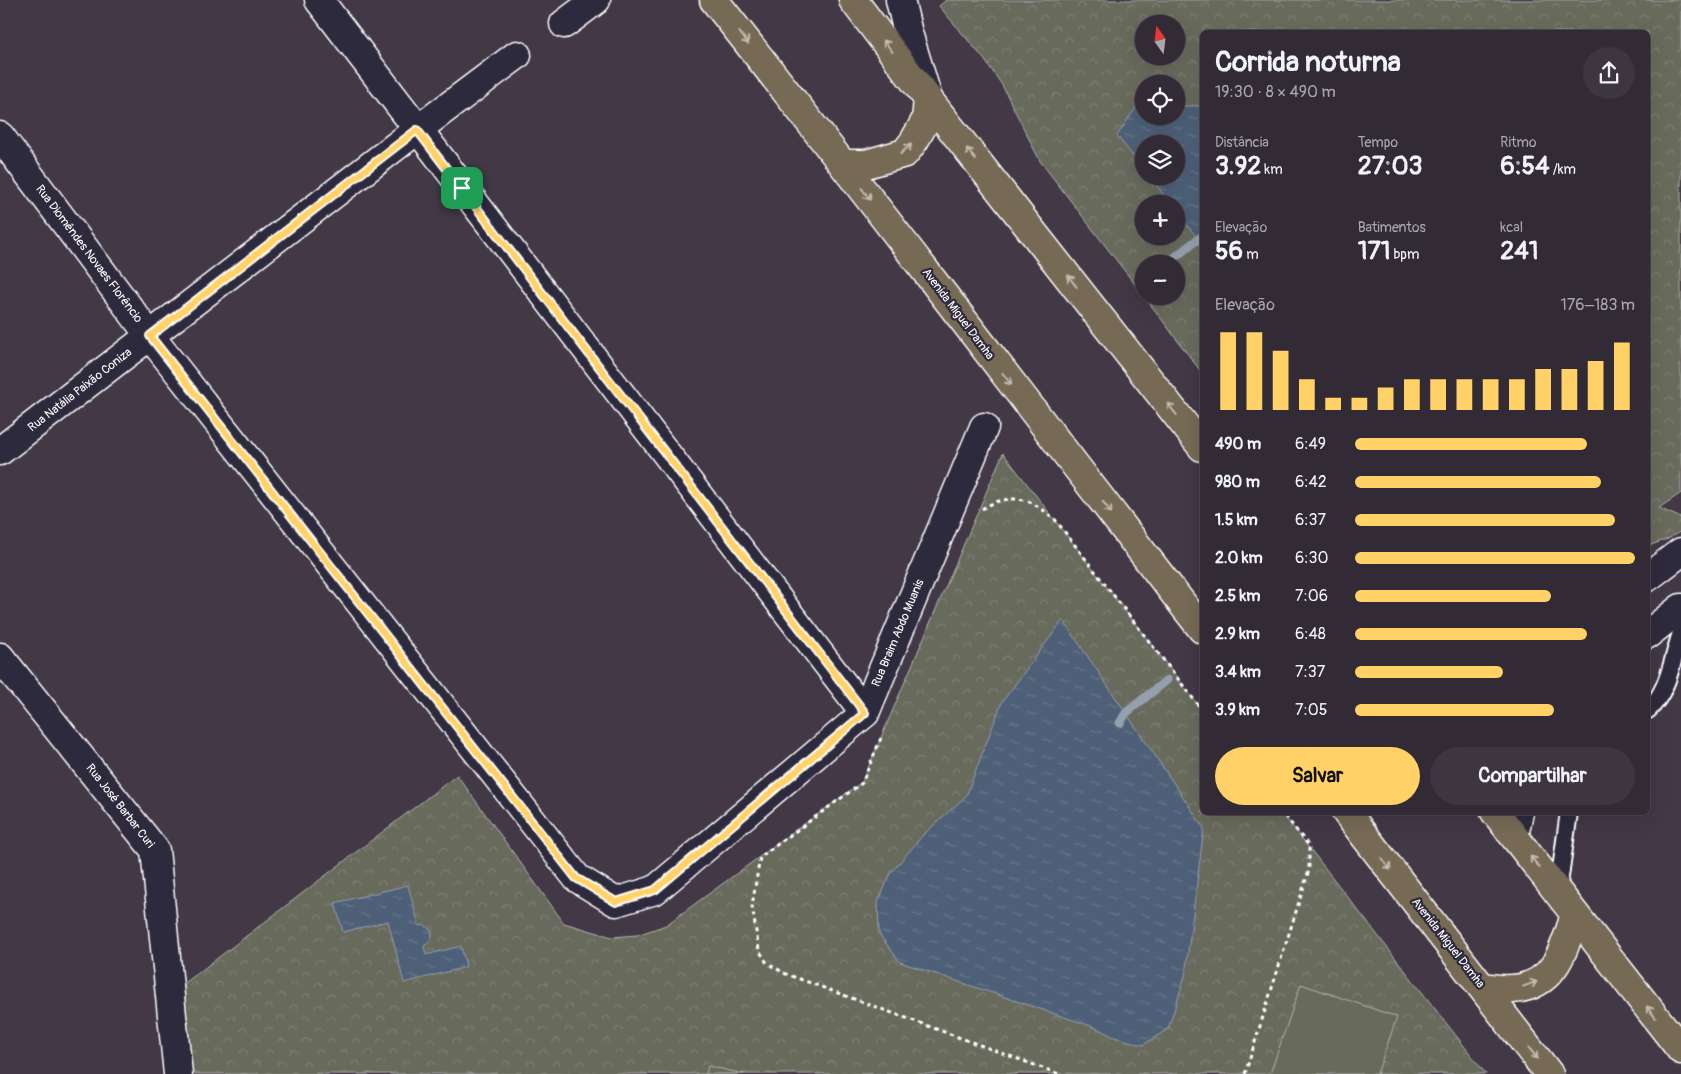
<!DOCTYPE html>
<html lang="pt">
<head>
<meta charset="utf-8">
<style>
	:root { --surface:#322a34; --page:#3d3640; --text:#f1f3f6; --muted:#a8a7ac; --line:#4d464f; --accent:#ffd166 }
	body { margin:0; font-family:Pangolin,sans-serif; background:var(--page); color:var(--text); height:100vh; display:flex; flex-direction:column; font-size:19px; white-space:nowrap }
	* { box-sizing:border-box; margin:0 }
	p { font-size:16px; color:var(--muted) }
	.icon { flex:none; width:28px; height:28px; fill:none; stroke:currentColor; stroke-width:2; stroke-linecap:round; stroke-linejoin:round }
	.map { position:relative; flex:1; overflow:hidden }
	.drawer { position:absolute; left:1200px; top:30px; width:450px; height:785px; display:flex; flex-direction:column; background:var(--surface); border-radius:8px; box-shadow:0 5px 20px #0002,0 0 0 1px var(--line) }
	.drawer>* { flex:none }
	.needle { width:32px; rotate:346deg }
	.tools { position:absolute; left:1135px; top:15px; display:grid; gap:10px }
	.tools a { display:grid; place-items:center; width:50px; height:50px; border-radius:50%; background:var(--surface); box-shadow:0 5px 20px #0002,0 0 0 1px var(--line); font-size:25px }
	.pin { position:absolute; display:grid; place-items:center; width:42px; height:42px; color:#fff; margin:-21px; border-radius:10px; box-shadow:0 2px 8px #0006 }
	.round { display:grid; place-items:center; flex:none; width:52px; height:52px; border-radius:26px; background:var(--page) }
	.headline { display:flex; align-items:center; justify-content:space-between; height:85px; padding:0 15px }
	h1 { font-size:28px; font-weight:800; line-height:38px }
	.metrics { display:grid; grid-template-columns:repeat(3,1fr); gap:8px; height:85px; padding:5px 15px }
	.metrics div { display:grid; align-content:center }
	.metrics b { font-size:25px; font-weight:800 }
	.metrics small { font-size:14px; font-weight:400 }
	.metrics p { font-size:14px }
	.chart { height:140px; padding:10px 15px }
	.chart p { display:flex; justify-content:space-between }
	.chart svg { width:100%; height:90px; margin-top:5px; stroke:var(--accent); stroke-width:6 }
	.action { display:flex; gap:10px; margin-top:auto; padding:10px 15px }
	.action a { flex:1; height:58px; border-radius:30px; background:var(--accent); color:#111; font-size:20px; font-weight:800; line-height:58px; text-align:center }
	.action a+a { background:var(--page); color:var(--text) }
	ul { padding:0 15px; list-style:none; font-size:16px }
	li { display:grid; grid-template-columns:80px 60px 1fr; align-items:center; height:38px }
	li i { height:12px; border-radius:6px; background:var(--accent) }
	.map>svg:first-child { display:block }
</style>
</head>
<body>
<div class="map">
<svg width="1681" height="1074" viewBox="0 0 1681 1074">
	<defs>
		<pattern id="park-crowns" width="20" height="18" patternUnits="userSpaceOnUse" patternTransform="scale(1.25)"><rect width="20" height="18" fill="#676a5c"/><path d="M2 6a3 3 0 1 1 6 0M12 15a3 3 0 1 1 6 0" fill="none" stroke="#7e8074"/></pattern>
		<pattern id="water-ripples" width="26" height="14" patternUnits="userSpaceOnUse" patternTransform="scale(1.25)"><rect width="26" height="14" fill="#4e6078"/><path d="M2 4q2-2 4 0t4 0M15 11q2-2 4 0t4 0" fill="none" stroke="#69788c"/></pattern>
	</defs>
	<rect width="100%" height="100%" fill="#423846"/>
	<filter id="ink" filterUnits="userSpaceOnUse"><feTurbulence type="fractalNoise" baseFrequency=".02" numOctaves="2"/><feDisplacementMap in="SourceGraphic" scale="10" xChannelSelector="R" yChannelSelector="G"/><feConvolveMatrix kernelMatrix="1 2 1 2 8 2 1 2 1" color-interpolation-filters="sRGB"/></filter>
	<g filter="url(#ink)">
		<g fill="url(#park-crowns)" stroke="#b3b4ae" fill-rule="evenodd">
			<path d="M 946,0 L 1681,0 L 1681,493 L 1659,508 L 1681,518 L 1681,531 L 1668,539 L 1648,546 L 1648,32 L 1202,32 L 1202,373 L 1144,296 L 1176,296 L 1176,264 L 1144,264 L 1144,296 L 1040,161 L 1002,85 L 984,59 L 939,6 ZM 1144,24 L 1176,24 L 1176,56 L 1144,56 ZM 1144,84 L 1176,84 L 1176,116 L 1144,116 ZM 1144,144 L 1176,144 L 1176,176 L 1144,176 ZM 1144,204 L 1176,204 L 1176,236 L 1144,236 Z"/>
			<path d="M 1003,453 L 1202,710 L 1202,812 L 1282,813 L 1486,1074 L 192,1074 L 181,986 L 457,775 L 564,923 L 612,937 L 637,935 L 666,925 L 862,782 Z"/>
		</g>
		<g fill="#676a5c" stroke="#b3b4ae">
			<path d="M 1301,984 L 1397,1017 L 1377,1074 L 1270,1074 Z"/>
			<path d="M 708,1066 L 744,1074 L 706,1074 Z"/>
		</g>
		<g fill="url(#water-ripples)" stroke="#95a0ae">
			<path d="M 1137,106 L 1144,106 L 1144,116 L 1176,116 L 1176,106 L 1202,106 L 1202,244 L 1176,211 L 1176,204 L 1171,204 L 1149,176 L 1176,176 L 1176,144 L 1144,144 L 1144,170 L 1117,136 Z"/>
			<path d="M 1063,620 L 1204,828 L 1185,976 L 1168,1029 L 1143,1045 L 1114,1037 L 1094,1027 L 900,962 L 879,934 L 878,902 L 891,873 L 923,835 L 966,796 L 1002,702 Z"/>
			<path d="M 408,885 L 419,926 L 424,925 L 432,931 C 432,939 431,942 424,946 L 426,955 L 461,946 L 466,967 L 404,983 L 388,921 L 343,932 L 335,903 Z"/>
		</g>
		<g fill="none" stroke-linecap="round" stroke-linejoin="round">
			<g stroke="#95a0ae" stroke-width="9">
				<path d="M 1174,258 L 1198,239 L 1202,237"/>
				<path d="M 1120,723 L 1126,713 L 1167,680"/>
			</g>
			<defs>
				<g id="service">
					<path d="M 1648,710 C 1669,691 1672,659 1681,633"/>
					<path d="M 1558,891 L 1569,812"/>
				</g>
				<g id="minor">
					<path d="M 319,0 L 865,713"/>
					<path d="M 900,0 L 908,33 L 927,95"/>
					<path d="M 564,24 L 596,0"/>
					<path d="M 0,136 L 150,336 L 577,878 L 616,902 L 655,890 L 865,713 L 984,427"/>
					<path d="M 0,451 L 417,130 L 517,55"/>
					<path d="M 1648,577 L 1681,552"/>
					<path d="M 1648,634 L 1681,608"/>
					<path d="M 0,657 L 155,850 L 178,1074"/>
					<path d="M 1514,836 L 1519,812"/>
				</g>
				<g id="primary">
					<path d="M 714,0 C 879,208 1039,420 1202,629"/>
					<path d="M 853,0 L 928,99 L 1202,447"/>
					<path d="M 844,164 L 866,164 L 905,153 L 914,141 L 926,120 L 928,99"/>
					<path d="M 1346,812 L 1549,1074"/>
					<path d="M 1495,812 L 1681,1050"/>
					<path d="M 1482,987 C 1492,988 1503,990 1513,989 C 1556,986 1564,948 1575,915"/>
				</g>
			</defs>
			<use href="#service" stroke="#fff" stroke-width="20"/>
			<use href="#minor" stroke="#fff" stroke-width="31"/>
			<use href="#primary" stroke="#fff" stroke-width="31"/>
			<g stroke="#fff" stroke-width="3" stroke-dasharray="4 4" stroke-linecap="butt">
				<path d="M 982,509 C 997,499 1018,495 1034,504 C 1041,508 1048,514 1054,518 L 1202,710"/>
				<path d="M 881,738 L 862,783 L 760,857 L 752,906 L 759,950 L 767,963 L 786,974 L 1059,1074"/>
				<path d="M 1245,1074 L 1309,870 L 1309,846 L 1282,812"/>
			</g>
			<use href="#service" stroke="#2f2a3d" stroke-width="16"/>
			<use href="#minor" stroke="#2f2a3d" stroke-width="28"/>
			<use href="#primary" stroke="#766a54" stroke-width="28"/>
		</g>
		<defs><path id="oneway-shaft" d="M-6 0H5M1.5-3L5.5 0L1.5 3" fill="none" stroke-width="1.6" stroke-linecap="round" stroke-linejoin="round" transform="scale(1.25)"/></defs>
		<g stroke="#c1bcb2">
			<use href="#oneway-shaft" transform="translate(744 38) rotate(52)"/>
			<use href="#oneway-shaft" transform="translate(888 46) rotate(-127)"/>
			<use href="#oneway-shaft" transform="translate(906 149) rotate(-42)"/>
			<use href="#oneway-shaft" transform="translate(971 154) rotate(-128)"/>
			<use href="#oneway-shaft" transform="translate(866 194) rotate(53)"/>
			<use href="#oneway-shaft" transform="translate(1072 281) rotate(-128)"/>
			<use href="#oneway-shaft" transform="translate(1007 379) rotate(53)"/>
			<use href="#oneway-shaft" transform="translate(1172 409) rotate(-128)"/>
			<use href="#oneway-shaft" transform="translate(1107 507) rotate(52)"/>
			<use href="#oneway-shaft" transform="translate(1535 862) rotate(-128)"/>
			<use href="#oneway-shaft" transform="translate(1386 864) rotate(52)"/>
			<use href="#oneway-shaft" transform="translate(1530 984) rotate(-20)"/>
			<use href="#oneway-shaft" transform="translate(1651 1012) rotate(-128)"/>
			<use href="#oneway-shaft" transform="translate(1533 1053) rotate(52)"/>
		</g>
	</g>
	<g fill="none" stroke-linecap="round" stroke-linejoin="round" filter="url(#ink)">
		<defs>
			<path id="route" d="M 417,130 L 865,713 L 655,890 L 616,902 L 576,878 L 150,336 Z"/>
		</defs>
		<use href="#route" stroke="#fff" stroke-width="10"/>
		<use href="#route" stroke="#ffd166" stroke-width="6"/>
	</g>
	<g text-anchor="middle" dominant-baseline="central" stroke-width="4.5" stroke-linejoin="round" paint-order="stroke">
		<g font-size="12" fill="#fff" stroke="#2f2a3d">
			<text transform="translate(89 254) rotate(53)">Rua Diomêndes Novaes Florêncio</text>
			<text transform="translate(958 314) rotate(53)">Avenida Miguel Damha</text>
			<text transform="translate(80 390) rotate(-38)">Rua Natália Paixão Coniza</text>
			<text transform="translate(898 633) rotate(-67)">Rua Braim Abdo Muanis</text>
			<text transform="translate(120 806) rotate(52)">Rua José Barbar Curi</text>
			<text transform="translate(1448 943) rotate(52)">Avenida Miguel Damha</text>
		</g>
	</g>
</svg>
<div class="tools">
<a><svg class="needle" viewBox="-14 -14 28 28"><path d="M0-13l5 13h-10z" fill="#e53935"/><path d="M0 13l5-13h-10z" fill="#a8a7ac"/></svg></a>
<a><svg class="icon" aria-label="locate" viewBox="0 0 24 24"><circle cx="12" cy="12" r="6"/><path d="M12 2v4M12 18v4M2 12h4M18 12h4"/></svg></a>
<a><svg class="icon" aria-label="layers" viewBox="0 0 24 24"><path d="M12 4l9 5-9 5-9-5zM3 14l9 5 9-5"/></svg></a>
<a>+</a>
<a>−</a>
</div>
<div class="pin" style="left:462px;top:188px;background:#1e9e55"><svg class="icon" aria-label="arrive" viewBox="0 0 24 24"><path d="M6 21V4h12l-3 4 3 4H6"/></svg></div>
<section class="drawer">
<div class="headline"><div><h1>Corrida noturna</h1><p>19:30 · 8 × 490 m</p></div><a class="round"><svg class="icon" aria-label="share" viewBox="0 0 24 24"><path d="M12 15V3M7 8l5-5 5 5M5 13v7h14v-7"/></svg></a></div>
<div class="metrics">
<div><p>Distância</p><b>3.92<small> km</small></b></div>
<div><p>Tempo</p><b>27:03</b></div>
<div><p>Ritmo</p><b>6:54<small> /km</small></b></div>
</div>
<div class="metrics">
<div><p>Elevação</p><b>56<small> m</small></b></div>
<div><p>Batimentos</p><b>171<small> bpm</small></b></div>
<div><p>kcal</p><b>241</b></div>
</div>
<div class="chart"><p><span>Elevação</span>176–183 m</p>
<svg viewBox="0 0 160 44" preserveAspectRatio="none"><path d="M5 44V6M15 44V6M25 44V15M35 44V29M45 44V38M55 44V38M65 44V33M75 44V29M85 44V29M95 44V29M105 44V29M115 44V29M125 44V24M135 44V24M145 44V20M155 44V11"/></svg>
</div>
<ul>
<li><b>490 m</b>6:49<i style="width:83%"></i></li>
<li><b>980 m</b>6:42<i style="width:88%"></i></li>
<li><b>1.5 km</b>6:37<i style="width:93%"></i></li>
<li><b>2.0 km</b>6:30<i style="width:100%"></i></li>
<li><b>2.5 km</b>7:06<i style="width:70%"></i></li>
<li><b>2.9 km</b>6:48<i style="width:83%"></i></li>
<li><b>3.4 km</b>7:37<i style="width:53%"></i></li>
<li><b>3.9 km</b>7:05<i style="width:71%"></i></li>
</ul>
<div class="action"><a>Salvar</a><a>Compartilhar</a></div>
</section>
</div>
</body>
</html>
